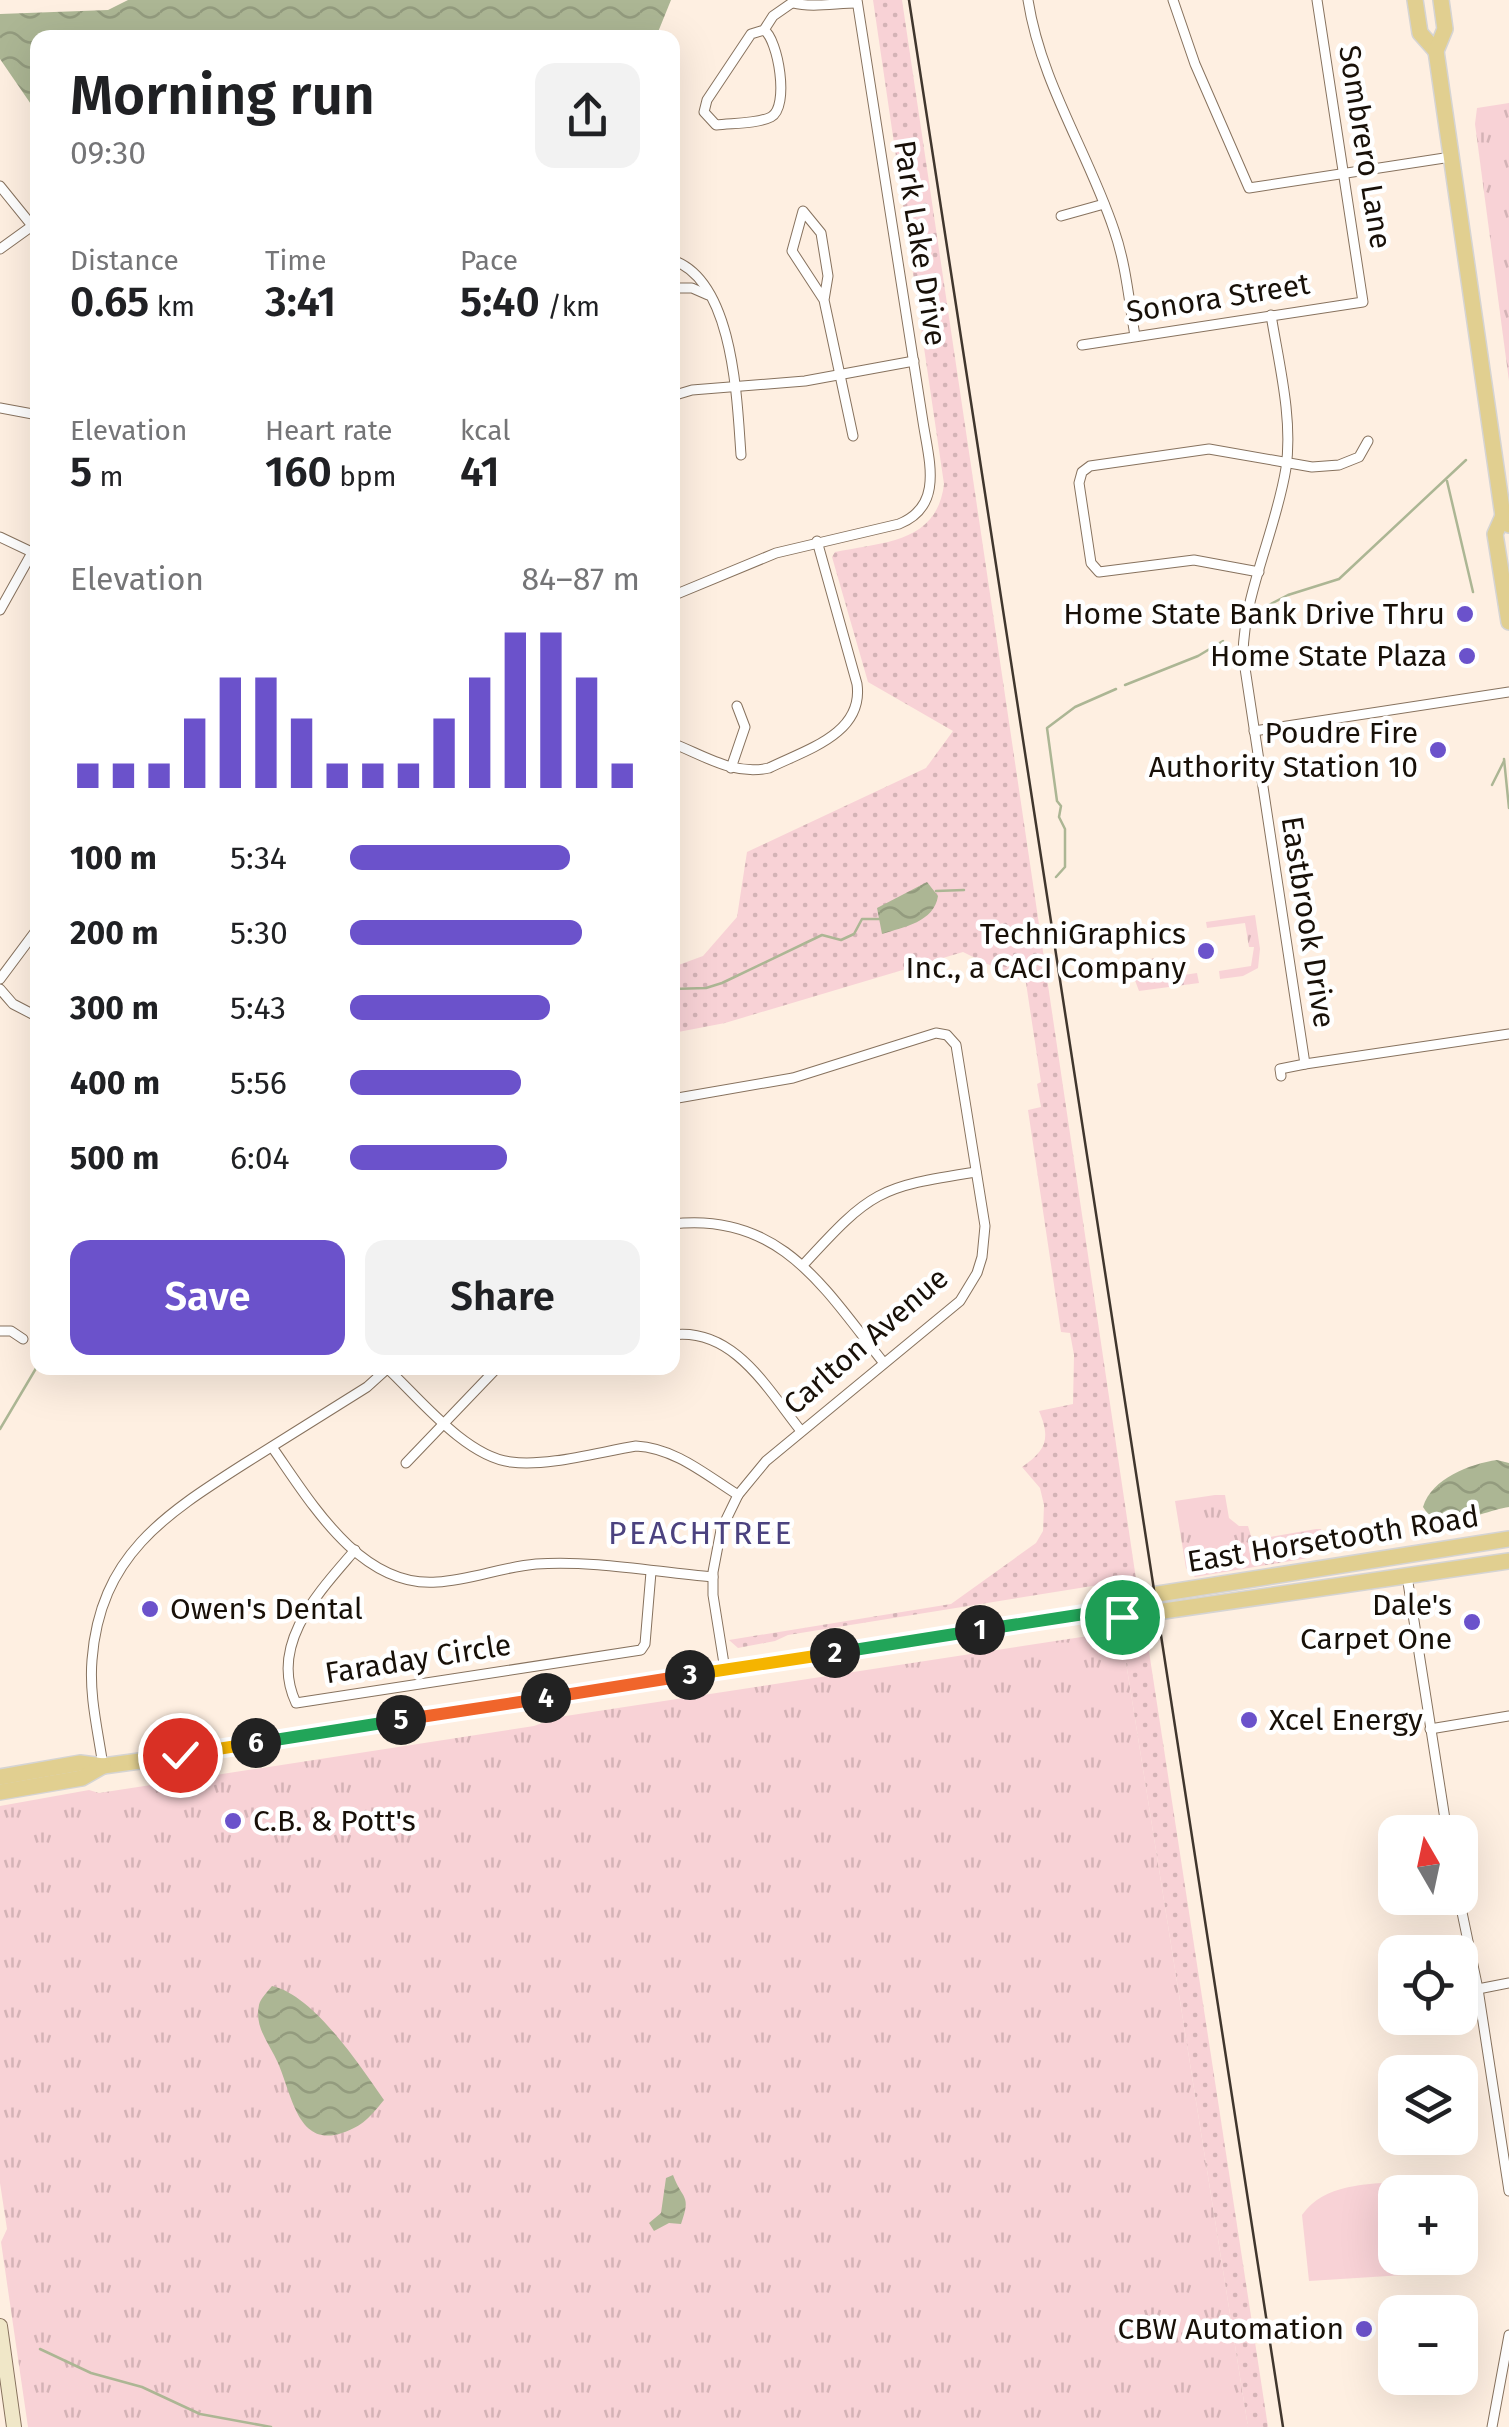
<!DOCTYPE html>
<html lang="en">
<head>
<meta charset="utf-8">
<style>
	:root { --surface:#fff; --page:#f2f2f2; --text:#202124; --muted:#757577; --accent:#6b52cb }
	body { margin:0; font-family:"Fira Sans",sans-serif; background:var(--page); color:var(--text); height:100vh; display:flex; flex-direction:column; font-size:38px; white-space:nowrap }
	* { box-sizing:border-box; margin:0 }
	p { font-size:32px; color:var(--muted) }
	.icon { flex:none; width:55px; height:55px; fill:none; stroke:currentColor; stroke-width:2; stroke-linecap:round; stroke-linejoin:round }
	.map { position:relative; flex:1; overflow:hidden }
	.sheet { position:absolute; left:30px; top:30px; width:650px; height:1345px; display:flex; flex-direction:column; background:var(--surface); border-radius:20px; box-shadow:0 10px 40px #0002 }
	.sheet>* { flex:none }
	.needle { width:65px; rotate:351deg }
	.controls { position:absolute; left:1378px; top:1815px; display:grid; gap:20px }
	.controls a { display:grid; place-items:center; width:100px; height:100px; border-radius:20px; background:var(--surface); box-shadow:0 10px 40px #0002; font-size:50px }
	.pin { position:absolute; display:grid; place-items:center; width:85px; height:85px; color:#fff; margin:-42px; border:5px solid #fff; border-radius:50%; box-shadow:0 2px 10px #0007 }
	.km { position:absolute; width:50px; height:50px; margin:-25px; border-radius:50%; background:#222; color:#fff; font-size:28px; line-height:50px; text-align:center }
	.round { display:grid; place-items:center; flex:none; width:105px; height:105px; border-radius:20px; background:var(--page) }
	.headline { display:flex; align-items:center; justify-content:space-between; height:170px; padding:0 40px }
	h1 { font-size:55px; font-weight:600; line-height:75px }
	.metrics { display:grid; grid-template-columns:repeat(3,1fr); gap:15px; height:170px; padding:10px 40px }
	.metrics div { display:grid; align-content:center }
	.metrics b { font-size:42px; font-weight:600 }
	.metrics small { font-size:28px; font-weight:400 }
	.metrics p { font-size:28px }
	.chart { height:280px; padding:20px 40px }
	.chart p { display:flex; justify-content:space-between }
	.chart svg { width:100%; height:180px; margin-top:10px; stroke:var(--accent); stroke-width:6 }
	.button { display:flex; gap:20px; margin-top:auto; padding:20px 40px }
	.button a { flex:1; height:115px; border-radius:20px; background:var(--accent); color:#fff; font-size:40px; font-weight:600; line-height:115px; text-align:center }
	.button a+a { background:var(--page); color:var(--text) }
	ul { padding:0 40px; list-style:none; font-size:32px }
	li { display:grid; grid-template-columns:160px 120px 1fr; align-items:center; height:75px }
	li i { height:25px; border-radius:12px; background:var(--accent) }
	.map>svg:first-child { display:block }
</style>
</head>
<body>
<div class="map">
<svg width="1509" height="2427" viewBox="0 0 1509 2427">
	<defs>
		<pattern id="grass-tufts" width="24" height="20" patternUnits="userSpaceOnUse" patternTransform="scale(2.5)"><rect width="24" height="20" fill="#f8d2d6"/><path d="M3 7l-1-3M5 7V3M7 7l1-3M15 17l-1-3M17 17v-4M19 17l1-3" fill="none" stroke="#d4b3b6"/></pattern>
		<pattern id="park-dots" width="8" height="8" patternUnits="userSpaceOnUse" patternTransform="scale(2.5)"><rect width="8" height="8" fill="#f8d2d6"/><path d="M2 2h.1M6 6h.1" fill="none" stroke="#d4b3b6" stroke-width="1.8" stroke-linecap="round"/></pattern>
		<pattern id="water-waves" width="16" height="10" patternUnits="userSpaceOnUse" patternTransform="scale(2.5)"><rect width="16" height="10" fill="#acb694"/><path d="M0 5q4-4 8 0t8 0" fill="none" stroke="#939b7e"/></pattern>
	</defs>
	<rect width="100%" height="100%" fill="#feefe1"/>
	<g fill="url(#grass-tufts)">
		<path d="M 1509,103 L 1509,381 L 1475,124 L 1477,108 Z"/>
		<path d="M 1255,915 L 1260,949 L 1258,968 L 1243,976 L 1220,979 L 1219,971 L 1251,966 L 1254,947 L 1249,947 L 1245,923 L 1207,928 L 1206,922 Z"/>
		<path d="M 1154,958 L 1163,978 L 1197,973 L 1199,983 L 1139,991 L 1133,975 L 1140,963 Z"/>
		<path d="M 1215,1495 L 1225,1495 L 1229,1518 L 1239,1526 L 1248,1526 L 1251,1536 L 1258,1539 L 1316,1529 L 1321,1529 L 1324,1537 L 1308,1558 L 1195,1577 L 1186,1568 L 1175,1501 Z"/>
		<path d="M 1121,1631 L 1248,2427 L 28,2427 L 1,2242 L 7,2229 L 0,2183 L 0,1806 L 89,1790 L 99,1793 L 534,1726 L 559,1717 Z"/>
	</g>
	<g fill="url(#park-dots)">
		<path d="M 873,0 L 902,0 L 1136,1579 L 788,1635 L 775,1641 L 738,1648 L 729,1640 L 951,1604 L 1036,1543 L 1043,1531 L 1044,1505 L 1040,1488 L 1022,1467 C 1046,1450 1051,1439 1039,1411 L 1073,1404 L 1074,1355 L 1070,1333 L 1061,1332 L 1028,1110 L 1041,1107 L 1037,1084 L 1041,1082 L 1026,983 L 963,952 L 725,1023 L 673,1033 L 673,967 L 703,956 L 737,917 L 747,852 L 926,768 L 953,731 L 868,682 L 832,557 L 835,552 C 884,542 937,543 944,484 Z"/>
		<path d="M 1145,1628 L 1146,1632 L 1268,2427 L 1248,2427 L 1121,1631 Z"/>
	</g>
	<path fill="#f8d2d6" d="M 1403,2181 L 1403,2192 L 1395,2192 L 1395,2258 L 1404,2258 L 1404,2275 L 1309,2281 L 1302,2215 C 1325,2183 1365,2185 1403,2181 Z"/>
	<g fill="url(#water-waves)">
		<path d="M 128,0 L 671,0 L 656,37 L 38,38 L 37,113 L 0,59 L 0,14 L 108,10 Z"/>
		<path d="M 927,882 L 938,896 C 934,922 904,927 882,934 L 877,908 Z"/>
		<path d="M 1497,1460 L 1509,1463 L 1509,1507 C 1484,1510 1440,1536 1423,1507 C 1432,1478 1470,1464 1497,1460 Z"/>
		<path d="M 272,1986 C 314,1995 360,2066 384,2100 C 370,2117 363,2126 342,2133 C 298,2148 292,2095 278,2063 C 270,2044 254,2028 259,2005 C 260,1999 268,1991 272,1986 Z"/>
		<path d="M 673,2175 C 682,2200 692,2194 681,2224 L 669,2223 L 654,2231 L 649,2223 L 661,2213 L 666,2178 Z"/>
	</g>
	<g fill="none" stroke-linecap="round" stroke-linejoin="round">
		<g stroke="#acb694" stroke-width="2.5">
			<path d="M 1447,481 L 1473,592"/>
			<path d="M 1265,607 L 1288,595 L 1339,579 L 1466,460"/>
			<path d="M 1125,685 L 1198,656 L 1223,641"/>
			<path d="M 1504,759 L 1509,808"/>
			<path d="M 1492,785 L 1504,761"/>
			<path d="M 1056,877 L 1065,867 L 1065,829 L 1059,817 L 1061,806 L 1057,801 L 1047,728 L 1075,707 L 1116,689"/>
			<path d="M 936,891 L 964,890"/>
			<path d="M 672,989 L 706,988 L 722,983 L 822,935 L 841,940 L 854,934 L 862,919 L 879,919"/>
			<path d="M 0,1429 L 38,1365"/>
			<path d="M 40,2349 L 91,2373 L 142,2387 L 200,2414 L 271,2427"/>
		</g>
		<defs>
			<g id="minor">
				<path d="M 1028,0 C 1041,83 1088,152 1114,230 C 1126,264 1129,301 1135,336"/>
				<path d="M 1173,0 L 1195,64 L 1249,188 L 1451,157"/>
				<path d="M 793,3 C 812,8 837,3 857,3"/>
				<path d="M 764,30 C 778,39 790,107 771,117 C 757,124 732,123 716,125 L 704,112 L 707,100 L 751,34 L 764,30 L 773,16 L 796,0"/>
				<path d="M 0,186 L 38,233"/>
				<path d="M 1061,216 L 1104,204"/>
				<path d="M 0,249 L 32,226"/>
				<path d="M 672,260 C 734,280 737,401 741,455"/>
				<path d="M 672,288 L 692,288 L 708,295"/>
				<path d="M 824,300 L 792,251 L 803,211 L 821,233 L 828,276 L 824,300 L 853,436"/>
				<path d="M 1271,315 C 1279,364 1293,419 1286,468 C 1276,531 1244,592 1243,655 L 1305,1064"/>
				<path d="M 1082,345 L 1363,302 L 1317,0"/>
				<path d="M 672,396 L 692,390 L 805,381 L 914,361"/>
				<path d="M 0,408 L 38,415"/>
				<path d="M 0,537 L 38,555"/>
				<path d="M 1259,572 L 1194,560 L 1099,572 L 1091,563 L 1079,483 L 1082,472 L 1090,466 L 1209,449 L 1312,467 L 1339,465 L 1359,457 L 1368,441"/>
				<path d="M 672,596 L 776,553 L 899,524 C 944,506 929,461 923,422 L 857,0"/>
				<path d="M 0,610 L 38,542"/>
				<path d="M 1254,731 L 1509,692"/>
				<path d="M 672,743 C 705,756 734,776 769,768 C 805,750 864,734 857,684 L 817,541"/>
				<path d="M 731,768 L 745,727 L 737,706"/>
				<path d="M 0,979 L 38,928"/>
				<path d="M 0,989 L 13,1004 L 38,1017"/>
				<path d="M 1281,1076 L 1280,1069 L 1305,1064 L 1509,1034"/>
				<path d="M 672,1099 L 793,1078 L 936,1033 L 947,1035 L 956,1045 L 985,1226 L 982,1257 L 977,1273 L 960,1301 L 766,1461 L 738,1495 L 721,1530 L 713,1572 L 713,1595 L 725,1670"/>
				<path d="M 672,1224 C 780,1211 825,1289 883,1362"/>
				<path d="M 804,1264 C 871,1191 878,1187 976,1172"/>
				<path d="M 0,1331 L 11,1331 L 23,1339"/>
				<path d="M 672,1335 C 734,1327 768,1390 801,1431"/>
				<path d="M 387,1368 C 419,1398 466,1457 511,1462 C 547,1467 599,1452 636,1446 C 675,1448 706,1475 738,1495"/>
				<path d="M 272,1447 C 310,1501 360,1588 437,1582 C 471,1580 502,1567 536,1564 C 594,1560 655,1572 713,1577"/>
				<path d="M 406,1463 L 497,1368"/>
				<path d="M 355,1550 C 320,1591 268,1644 296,1703 L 641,1650 L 645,1644 L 651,1572"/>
				<path d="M 1407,1576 L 1447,1832"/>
				<path d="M 1430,1729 L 1509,1716"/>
				<path d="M 103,1766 C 98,1731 89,1696 92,1660 C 100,1556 164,1515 244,1464 C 285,1438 326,1413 367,1387 L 388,1368"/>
				<path d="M 1459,1898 L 1478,1989 L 1509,2191"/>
				<path d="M 1478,1989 L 1509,1983"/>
				<path d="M 1492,2427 L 1509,2335"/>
			</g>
			<path id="secondary" d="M 0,2326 L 14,2427"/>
			<g id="primary">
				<path d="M 1415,0 L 1420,33 L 1436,51"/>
				<path d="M 1441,0 L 1445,29 L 1436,51 L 1503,516 L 1509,525"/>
				<path d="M 1503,516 L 1495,534 L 1509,622"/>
				<path d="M 1109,1610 L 1122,1617 L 1509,1561"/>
				<path d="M 0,1777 L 80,1763 L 103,1766 L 147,1760 L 1100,1611 L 1109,1610 L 1120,1600 L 1509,1539"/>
				<path d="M 0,1792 L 82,1778 L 103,1766"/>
			</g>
		</defs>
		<use href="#minor" stroke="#87725e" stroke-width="11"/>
		<use href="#secondary" stroke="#87725e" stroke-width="16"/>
		<use href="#primary" stroke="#d5d4d3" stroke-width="18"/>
		<use href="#minor" stroke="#fff" stroke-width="9"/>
		<use href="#secondary" stroke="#f0e7c8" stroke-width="14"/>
		<use href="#primary" stroke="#e1cf90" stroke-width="15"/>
		<path stroke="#40362d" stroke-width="2.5" d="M 909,0 L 1283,2427"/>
	</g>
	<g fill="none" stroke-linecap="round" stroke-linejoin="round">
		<defs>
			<path id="split-1" d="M 980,1630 L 1110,1610 L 1122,1617"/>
			<path id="split-2" d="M 835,1653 L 980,1630"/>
			<path id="split-3" d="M 690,1675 L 835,1653"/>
			<path id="split-4" d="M 546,1698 L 690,1675"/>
			<path id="split-5" d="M 401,1720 L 546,1698"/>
			<path id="split-6" d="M 256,1743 L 401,1720"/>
			<path id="split-7" d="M 180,1755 L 256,1743"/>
		</defs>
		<use href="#split-1" stroke="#fff" stroke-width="20"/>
		<use href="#split-2" stroke="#fff" stroke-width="20"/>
		<use href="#split-3" stroke="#fff" stroke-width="20"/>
		<use href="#split-4" stroke="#fff" stroke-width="20"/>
		<use href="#split-5" stroke="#fff" stroke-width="20"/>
		<use href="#split-6" stroke="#fff" stroke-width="20"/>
		<use href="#split-7" stroke="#fff" stroke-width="20"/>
		<use href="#split-1" stroke="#22a559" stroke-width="12"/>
		<use href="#split-2" stroke="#22a559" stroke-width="12"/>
		<use href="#split-3" stroke="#f5b400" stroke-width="12"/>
		<use href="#split-4" stroke="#f0652b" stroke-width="12"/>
		<use href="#split-5" stroke="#f0652b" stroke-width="12"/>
		<use href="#split-6" stroke="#22a559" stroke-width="12"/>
		<use href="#split-7" stroke="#f5b400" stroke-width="12"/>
	</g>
	<g fill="#6b52cb" stroke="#fff" stroke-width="4">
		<circle cx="1465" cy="614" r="10"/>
		<circle cx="1467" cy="656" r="10"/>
		<circle cx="1438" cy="750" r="10"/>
		<circle cx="1206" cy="951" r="10"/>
		<circle cx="150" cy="1609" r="10"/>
		<circle cx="1472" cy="1622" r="10"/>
		<circle cx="1249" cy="1720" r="10"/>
		<circle cx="233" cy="1821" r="10"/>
		<circle cx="1364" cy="2329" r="10"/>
	</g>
	<g text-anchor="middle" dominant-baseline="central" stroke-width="9" stroke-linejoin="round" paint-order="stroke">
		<g font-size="30" fill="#181008" stroke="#fff">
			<text transform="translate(1365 147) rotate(81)">Sombrero Lane</text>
			<text transform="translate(920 243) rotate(81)">Park Lake Drive</text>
			<text transform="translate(1218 298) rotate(-9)">Sonora Street</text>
			<text transform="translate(1308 922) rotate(81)">Eastbrook Drive</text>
			<text transform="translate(866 1341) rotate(-41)">Carlton Avenue</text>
			<text transform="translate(1333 1539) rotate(-9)">East Horsetooth Road</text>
			<text transform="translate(418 1659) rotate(-9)">Faraday Circle</text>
		</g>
		<g font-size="30" fill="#181008" stroke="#fff" text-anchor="end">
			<text x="1445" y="614">Home State Bank Drive Thru</text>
			<text x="1447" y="656">Home State Plaza</text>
			<text x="1418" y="733">Poudre Fire<tspan x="1418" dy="34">Authority Station 10</tspan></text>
			<text x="1186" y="934">TechniGraphics<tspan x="1186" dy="34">Inc., a CACI Company</tspan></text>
			<text x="1452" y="1605">Dale's<tspan x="1452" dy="34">Carpet One</tspan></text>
			<text x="170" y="1609" text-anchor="start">Owen's Dental</text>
			<text x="1269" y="1720" text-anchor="start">Xcel Energy</text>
			<text x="253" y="1821" text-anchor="start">C.B. &amp; Pott's</text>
			<text x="1344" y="2329">CBW Automation</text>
		</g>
		<g font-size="32" letter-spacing="2.5" fill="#4b427f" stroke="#fff">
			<text x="701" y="1533">PEACHTREE</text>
		</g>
	</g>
</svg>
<div class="controls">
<a><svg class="needle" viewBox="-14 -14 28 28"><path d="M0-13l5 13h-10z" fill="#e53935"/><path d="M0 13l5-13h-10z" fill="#757577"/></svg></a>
<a><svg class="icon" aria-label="locate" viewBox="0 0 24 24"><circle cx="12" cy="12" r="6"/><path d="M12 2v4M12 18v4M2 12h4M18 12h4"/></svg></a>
<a><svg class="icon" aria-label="layers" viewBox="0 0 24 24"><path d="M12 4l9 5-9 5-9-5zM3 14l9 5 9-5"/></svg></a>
<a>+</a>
<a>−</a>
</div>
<div class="pin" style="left:1122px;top:1617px;background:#1e9e55"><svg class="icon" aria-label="arrive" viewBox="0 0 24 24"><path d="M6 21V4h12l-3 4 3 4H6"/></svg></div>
<div class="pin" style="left:180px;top:1755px;background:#d93025"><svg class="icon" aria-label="check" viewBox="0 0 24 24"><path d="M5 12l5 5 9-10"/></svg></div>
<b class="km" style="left:980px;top:1630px">1</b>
<b class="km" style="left:835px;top:1653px">2</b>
<b class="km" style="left:690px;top:1675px">3</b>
<b class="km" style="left:546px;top:1698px">4</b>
<b class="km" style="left:401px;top:1720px">5</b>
<b class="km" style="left:256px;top:1743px">6</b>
<section class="sheet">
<div class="headline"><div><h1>Morning run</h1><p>09:30</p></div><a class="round"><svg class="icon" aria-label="share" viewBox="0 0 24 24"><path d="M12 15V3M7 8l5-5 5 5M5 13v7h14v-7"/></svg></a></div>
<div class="metrics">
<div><p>Distance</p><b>0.65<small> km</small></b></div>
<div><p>Time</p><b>3:41</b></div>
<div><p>Pace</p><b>5:40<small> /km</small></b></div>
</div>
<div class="metrics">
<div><p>Elevation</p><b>5<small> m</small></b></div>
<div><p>Heart rate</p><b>160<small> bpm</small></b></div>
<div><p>kcal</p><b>41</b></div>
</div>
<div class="chart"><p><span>Elevation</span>84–87 m</p>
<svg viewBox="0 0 160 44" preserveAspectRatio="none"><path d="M5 44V38M15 44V38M25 44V38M35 44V27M45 44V17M55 44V17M65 44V27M75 44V38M85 44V38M95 44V38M105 44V27M115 44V17M125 44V6M135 44V6M145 44V17M155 44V38"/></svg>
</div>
<ul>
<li><b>100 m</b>5:34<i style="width:76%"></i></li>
<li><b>200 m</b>5:30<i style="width:80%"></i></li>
<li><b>300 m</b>5:43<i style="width:69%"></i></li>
<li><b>400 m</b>5:56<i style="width:59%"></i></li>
<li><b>500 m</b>6:04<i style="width:54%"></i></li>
</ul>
<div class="button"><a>Save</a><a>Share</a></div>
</section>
</div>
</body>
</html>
